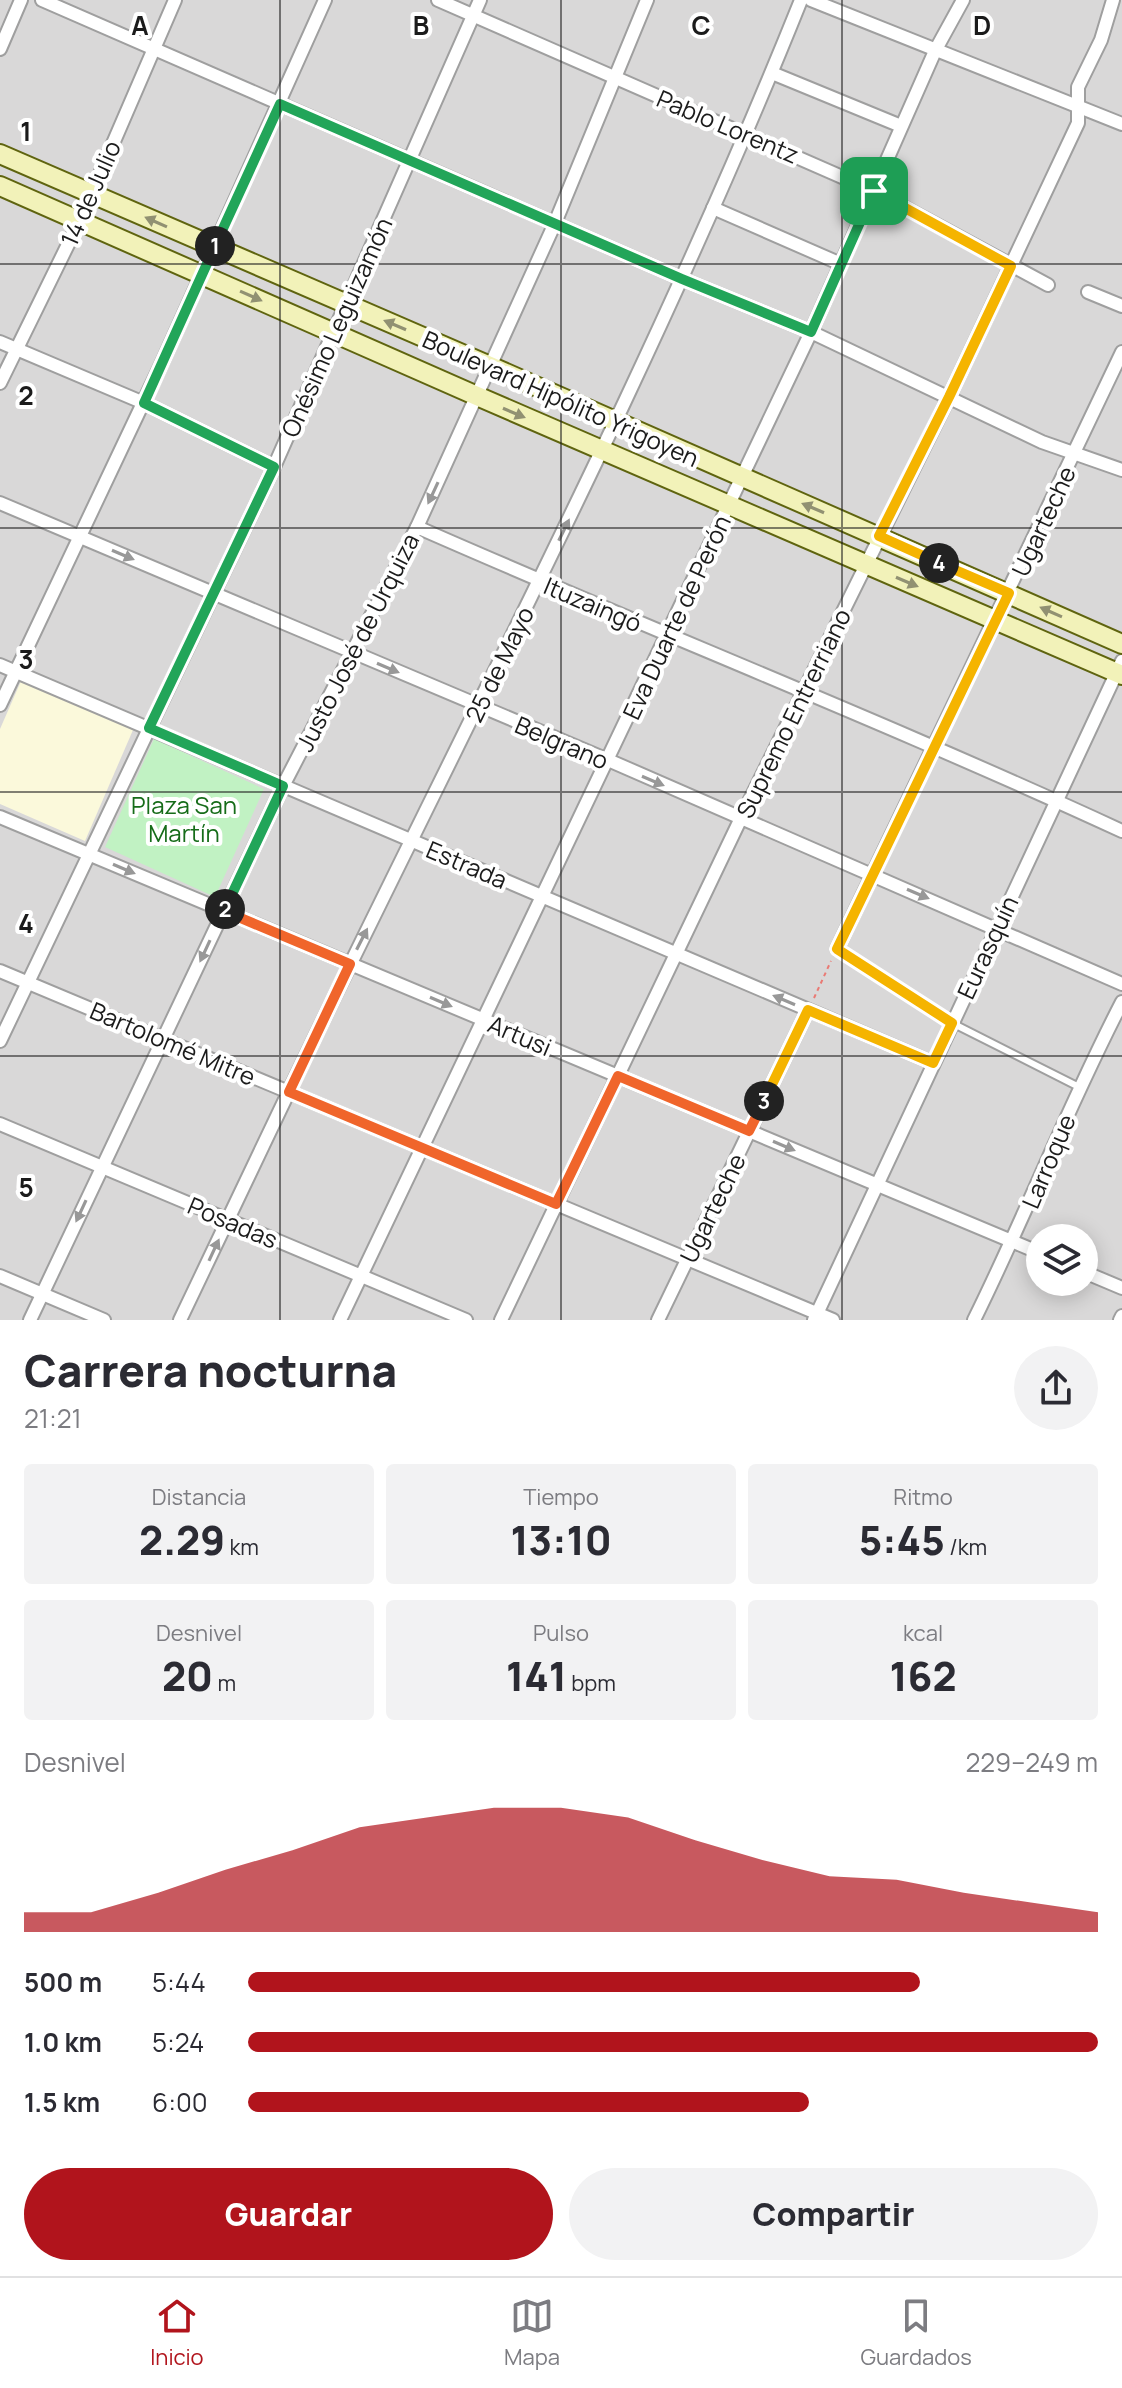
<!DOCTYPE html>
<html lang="es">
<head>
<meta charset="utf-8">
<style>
	:root { --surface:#fff; --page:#f2f2f3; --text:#2b2b33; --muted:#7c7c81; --line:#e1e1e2; --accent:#b1141c }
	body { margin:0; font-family:Manrope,sans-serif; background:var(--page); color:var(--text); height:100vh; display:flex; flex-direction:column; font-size:30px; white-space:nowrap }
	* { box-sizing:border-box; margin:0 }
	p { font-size:26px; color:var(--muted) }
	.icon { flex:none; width:44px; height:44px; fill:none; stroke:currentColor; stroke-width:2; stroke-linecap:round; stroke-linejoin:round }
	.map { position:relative; height:1320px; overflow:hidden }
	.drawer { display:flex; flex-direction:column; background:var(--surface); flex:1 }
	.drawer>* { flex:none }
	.fabs { position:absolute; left:1026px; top:1224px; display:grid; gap:16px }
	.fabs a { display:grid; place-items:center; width:72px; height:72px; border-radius:50%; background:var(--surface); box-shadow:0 4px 20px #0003; font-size:40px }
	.pin { position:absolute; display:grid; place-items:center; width:68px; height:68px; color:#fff; margin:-34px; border-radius:16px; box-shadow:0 4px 12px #0006 }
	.km { position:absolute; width:40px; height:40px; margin:-20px; border-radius:50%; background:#222; color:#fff; font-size:22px; line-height:40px; text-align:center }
	.round { display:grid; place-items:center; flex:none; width:84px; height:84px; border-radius:42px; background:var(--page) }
	.headline { display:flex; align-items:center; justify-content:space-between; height:136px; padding:0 24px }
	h1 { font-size:44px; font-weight:800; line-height:60px }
	.metrics { display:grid; grid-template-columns:repeat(3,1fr); gap:12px; height:136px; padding:8px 24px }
	.metrics div { display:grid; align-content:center; border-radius:8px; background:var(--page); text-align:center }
	.metrics b { font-size:40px; font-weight:800 }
	.metrics small { font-size:22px; font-weight:400 }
	.metrics p { font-size:22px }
	.chart { height:224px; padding:16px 24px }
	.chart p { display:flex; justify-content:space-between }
	.chart svg { width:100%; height:144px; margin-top:8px; fill:var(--accent); opacity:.7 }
	.button { display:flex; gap:16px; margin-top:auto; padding:16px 24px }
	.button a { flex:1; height:92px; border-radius:48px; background:var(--accent); color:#fff; font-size:32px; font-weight:800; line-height:92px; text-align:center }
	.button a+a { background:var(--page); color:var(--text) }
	ul { padding:0 24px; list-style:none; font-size:26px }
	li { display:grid; grid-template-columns:128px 96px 1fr; align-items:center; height:60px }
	li i { height:20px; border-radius:10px; background:var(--accent) }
	.tab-bar { display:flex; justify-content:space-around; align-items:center; height:112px; border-top:2px solid var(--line); background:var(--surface); font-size:22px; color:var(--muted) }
	.tab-bar a { display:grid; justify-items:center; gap:4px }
	.tab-bar .selected { color:var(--accent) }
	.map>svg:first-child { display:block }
</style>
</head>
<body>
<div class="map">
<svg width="1122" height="1320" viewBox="0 0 1122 1320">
	<rect width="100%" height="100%" fill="#ebe8e1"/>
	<path fill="#d9d8d8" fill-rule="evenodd" d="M 0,0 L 1122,0 L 1122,1320 L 0,1320 ZM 1040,1238 L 1084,1238 L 1084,1282 L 1040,1282 Z"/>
	<path fill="#fbf9db" d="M 21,681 L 133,730 L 85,841 L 0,804 L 0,729 Z"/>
	<path fill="#c1f2c3" d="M 154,739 L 264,789 L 215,897 L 105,847 Z"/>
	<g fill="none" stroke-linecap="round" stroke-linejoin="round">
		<defs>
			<path id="service" d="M 837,949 L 952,1023 L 1079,1087"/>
			<g id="minor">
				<path d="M 42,0 L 682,279 L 811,332 L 1042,442 L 1122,470"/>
				<path d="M 438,0 L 874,191 L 1048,285"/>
				<path d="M 811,0 L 1122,124"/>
				<path d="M 0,49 L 21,0"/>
				<path d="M 772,73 L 901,126"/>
				<path d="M 713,208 L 841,264"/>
				<path d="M 1088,292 L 1122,306"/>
				<path d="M 0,342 L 144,403 L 274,467"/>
				<path d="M 0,383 L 80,220 L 175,0"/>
				<path d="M 0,503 L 608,760 L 1122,984"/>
				<path d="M 417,527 C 651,630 890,724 1122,831"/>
				<path d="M 0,665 L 933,1063"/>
				<path d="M 0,705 L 161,365 L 325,0"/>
				<path d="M 0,817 L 1040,1253"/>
				<path d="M 837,949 L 1122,352"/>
				<path d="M 0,971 L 833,1320"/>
				<path d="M 0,1041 L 274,467 L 480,0"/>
				<path d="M 0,1124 L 466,1320"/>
				<path d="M 1084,1272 L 1122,1288"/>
				<path d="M 0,1276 L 104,1320"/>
				<path d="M 30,1320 L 283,786 L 417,527 L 555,223 L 647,0"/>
				<path d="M 180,1320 C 237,1201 293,1081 351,963 C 507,644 669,329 801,0"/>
				<path d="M 340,1320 L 811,332 L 935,51 L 963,0"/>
				<path d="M 501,1320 L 741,818 L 949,397 L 1078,123 L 1078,87 L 1101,40 L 1113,0"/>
				<path d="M 658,1320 L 808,1010"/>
				<path d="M 814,1320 L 1122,661"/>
				<path d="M 974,1320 C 1026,1215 1068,1106 1122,1002"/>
				<path d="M 1120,1320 L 1122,1316"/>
			</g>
			<g id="secondary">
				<path d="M 0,154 L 490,366 L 1122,644"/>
				<path d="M 0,186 L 477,396 L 1122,675"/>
			</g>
		</defs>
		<use href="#service" stroke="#9f9f9f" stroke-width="10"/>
		<use href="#minor" stroke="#9f9f9f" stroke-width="16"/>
		<use href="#secondary" stroke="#5f640f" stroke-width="22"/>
		<path stroke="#ea7a74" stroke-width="2" stroke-dasharray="4 4" stroke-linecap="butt" d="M 814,998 L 831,961"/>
		<use href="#service" stroke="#fff" stroke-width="6"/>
		<use href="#minor" stroke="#fff" stroke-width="12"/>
		<use href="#secondary" stroke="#f2f2b9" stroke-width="18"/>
		<path stroke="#696969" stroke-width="4" stroke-dasharray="16 16" stroke-linecap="butt" d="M 938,1039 L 950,1046"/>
	</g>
	<defs><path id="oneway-solid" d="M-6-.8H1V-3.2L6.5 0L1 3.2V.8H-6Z" transform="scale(2)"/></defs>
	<g fill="#919172">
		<use href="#oneway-solid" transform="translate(156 222) rotate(-156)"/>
		<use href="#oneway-solid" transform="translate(251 296) rotate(24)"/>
		<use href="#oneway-solid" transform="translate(395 325) rotate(-157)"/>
		<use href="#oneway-solid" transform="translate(514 413) rotate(23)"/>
		<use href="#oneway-solid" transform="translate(813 508) rotate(-157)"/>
		<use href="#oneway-solid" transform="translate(907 582) rotate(23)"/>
		<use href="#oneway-solid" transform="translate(1051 612) rotate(-156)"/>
	</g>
	<g fill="#989898">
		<use href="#oneway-solid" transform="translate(433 493) rotate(115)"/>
		<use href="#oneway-solid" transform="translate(564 530) rotate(-64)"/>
		<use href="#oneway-solid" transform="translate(123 555) rotate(23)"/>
		<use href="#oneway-solid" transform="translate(388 668) rotate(23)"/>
		<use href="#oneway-solid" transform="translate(653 781) rotate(23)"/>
		<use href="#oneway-solid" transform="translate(124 869) rotate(23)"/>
		<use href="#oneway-solid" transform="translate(918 894) rotate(23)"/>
		<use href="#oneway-solid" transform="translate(362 939) rotate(-63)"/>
		<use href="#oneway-solid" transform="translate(205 951) rotate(115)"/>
		<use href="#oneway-solid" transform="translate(784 1000) rotate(-157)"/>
		<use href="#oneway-solid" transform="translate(441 1002) rotate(23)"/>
		<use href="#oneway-solid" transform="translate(784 1146) rotate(23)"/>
		<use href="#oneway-solid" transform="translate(81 1211) rotate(115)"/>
		<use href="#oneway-solid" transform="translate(214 1250) rotate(-65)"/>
	</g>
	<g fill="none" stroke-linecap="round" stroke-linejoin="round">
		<defs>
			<path id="split-1" d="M 215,246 L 280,104 L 682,279 L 811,332 L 874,191"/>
			<path id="split-2" d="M 215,246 L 144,403 L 274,467 L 149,728 L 283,786 L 225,909"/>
			<path id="split-3" d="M 225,909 L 224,911 L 350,964 L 289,1092 L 556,1204 L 618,1076 L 749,1131 L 764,1101"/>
			<path id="split-4" d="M 764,1101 L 808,1010 L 933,1063 L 952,1023 L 837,949 L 1009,593 L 939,563"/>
			<path id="split-5" d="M 874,191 L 1011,266 L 949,397 L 879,536 L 939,563"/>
		</defs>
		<use href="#split-1" stroke="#fff" stroke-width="16"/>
		<use href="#split-2" stroke="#fff" stroke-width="16"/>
		<use href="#split-3" stroke="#fff" stroke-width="16"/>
		<use href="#split-4" stroke="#fff" stroke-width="16"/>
		<use href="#split-5" stroke="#fff" stroke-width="16"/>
		<use href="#split-1" stroke="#22a559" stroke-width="10"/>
		<use href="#split-2" stroke="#22a559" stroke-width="10"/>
		<use href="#split-3" stroke="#f0652b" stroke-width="10"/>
		<use href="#split-4" stroke="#f5b400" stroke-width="10"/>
		<use href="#split-5" stroke="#f5b400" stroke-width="10"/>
	</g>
	<path fill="none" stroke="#1b1b1b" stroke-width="2" stroke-opacity="0.55" d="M 280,0 L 280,1320M 561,0 L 561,1320M 842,0 L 842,1320M 0,264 L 1122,264M 0,528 L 1122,528M 0,792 L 1122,792M 0,1056 L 1122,1056"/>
	<g text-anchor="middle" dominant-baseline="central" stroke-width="8" stroke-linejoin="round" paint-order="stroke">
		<g font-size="24" fill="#1b1b1b" stroke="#fff">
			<text transform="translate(728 126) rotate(23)">Pablo Lorentz</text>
			<text transform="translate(90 193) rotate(-66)">14 de Julio</text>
			<text transform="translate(336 327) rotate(-66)">Onésimo Leguizamón</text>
			<text transform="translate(561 398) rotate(24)">Boulevard Hipólito Yrigoyen</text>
			<text transform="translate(1043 521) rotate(-65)">Ugarteche</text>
			<text transform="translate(593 604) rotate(23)">Ituzaingó</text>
			<text transform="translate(676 617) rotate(-65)">Eva Duarte de Perón</text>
			<text transform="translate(357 642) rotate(-63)">Justo José de Urquiza</text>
			<text transform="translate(499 664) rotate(-64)">25 de Mayo</text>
			<text transform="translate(793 713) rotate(-64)">Supremo Entrerriano</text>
			<text transform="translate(562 742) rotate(23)">Belgrano</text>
			<text transform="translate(467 864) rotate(23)">Estrada</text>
			<text transform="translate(987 947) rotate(-65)">Eurasquín</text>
			<text transform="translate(520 1035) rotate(23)">Artusi</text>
			<text transform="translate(173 1043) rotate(23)">Bartolomé Mitre</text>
			<text transform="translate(1048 1161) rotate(-67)">Larroque</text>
			<text transform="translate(712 1208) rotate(-64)">Ugarteche</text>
			<text transform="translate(233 1222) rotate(23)">Posadas</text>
		</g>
		<g font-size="24" fill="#166c19" stroke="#fff">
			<text x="184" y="804">Plaza San<tspan x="184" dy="28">Martín</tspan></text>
		</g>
	</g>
	<g font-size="26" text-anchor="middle" font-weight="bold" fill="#1b1b1b" stroke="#fff" stroke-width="8" stroke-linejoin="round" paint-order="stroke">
		<text x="140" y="35">A</text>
		<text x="421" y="35">B</text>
		<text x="701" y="35">C</text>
		<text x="982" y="35">D</text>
		<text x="26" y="141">1</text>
		<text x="26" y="405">2</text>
		<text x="26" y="669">3</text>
		<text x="26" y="933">4</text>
		<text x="26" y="1197">5</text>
	</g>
</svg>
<div class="fabs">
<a><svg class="icon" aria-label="layers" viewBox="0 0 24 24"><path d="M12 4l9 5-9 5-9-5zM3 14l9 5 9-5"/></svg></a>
</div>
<div class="pin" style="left:874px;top:191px;background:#1e9e55"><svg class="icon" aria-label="arrive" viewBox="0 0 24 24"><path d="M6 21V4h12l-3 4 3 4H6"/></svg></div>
<b class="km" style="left:215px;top:246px">1</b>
<b class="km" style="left:225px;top:909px">2</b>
<b class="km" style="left:764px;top:1101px">3</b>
<b class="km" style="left:939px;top:563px">4</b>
</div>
<section class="drawer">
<div class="headline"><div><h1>Carrera nocturna</h1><p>21:21</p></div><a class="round"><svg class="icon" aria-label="share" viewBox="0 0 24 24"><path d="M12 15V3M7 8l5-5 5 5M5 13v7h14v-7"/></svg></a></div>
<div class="metrics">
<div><p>Distancia</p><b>2.29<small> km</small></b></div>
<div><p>Tiempo</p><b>13:10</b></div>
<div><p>Ritmo</p><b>5:45<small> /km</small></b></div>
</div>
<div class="metrics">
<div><p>Desnivel</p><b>20<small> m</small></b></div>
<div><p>Pulso</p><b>141<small> bpm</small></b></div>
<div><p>kcal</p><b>162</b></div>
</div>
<div class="chart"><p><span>Desnivel</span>229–249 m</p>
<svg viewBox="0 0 160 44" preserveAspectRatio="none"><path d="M0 44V38L10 38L20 32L30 25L40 19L50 12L60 9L70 6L80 6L90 9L100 16L110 22L120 27L130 28L140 32L150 35L160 38V44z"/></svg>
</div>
<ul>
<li><b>500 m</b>5:44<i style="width:79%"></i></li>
<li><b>1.0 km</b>5:24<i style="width:100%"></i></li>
<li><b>1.5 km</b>6:00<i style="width:66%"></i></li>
</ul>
<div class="button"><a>Guardar</a><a>Compartir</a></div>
</section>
<nav class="tab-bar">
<a class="selected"><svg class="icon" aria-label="home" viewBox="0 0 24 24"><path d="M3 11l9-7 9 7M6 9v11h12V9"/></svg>Inicio</a>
<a><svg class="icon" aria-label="map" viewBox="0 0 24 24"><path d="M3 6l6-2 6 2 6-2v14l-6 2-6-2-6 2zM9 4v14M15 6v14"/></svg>Mapa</a>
<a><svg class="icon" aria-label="saved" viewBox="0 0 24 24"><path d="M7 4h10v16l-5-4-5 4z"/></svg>Guardados</a>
</nav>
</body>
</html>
